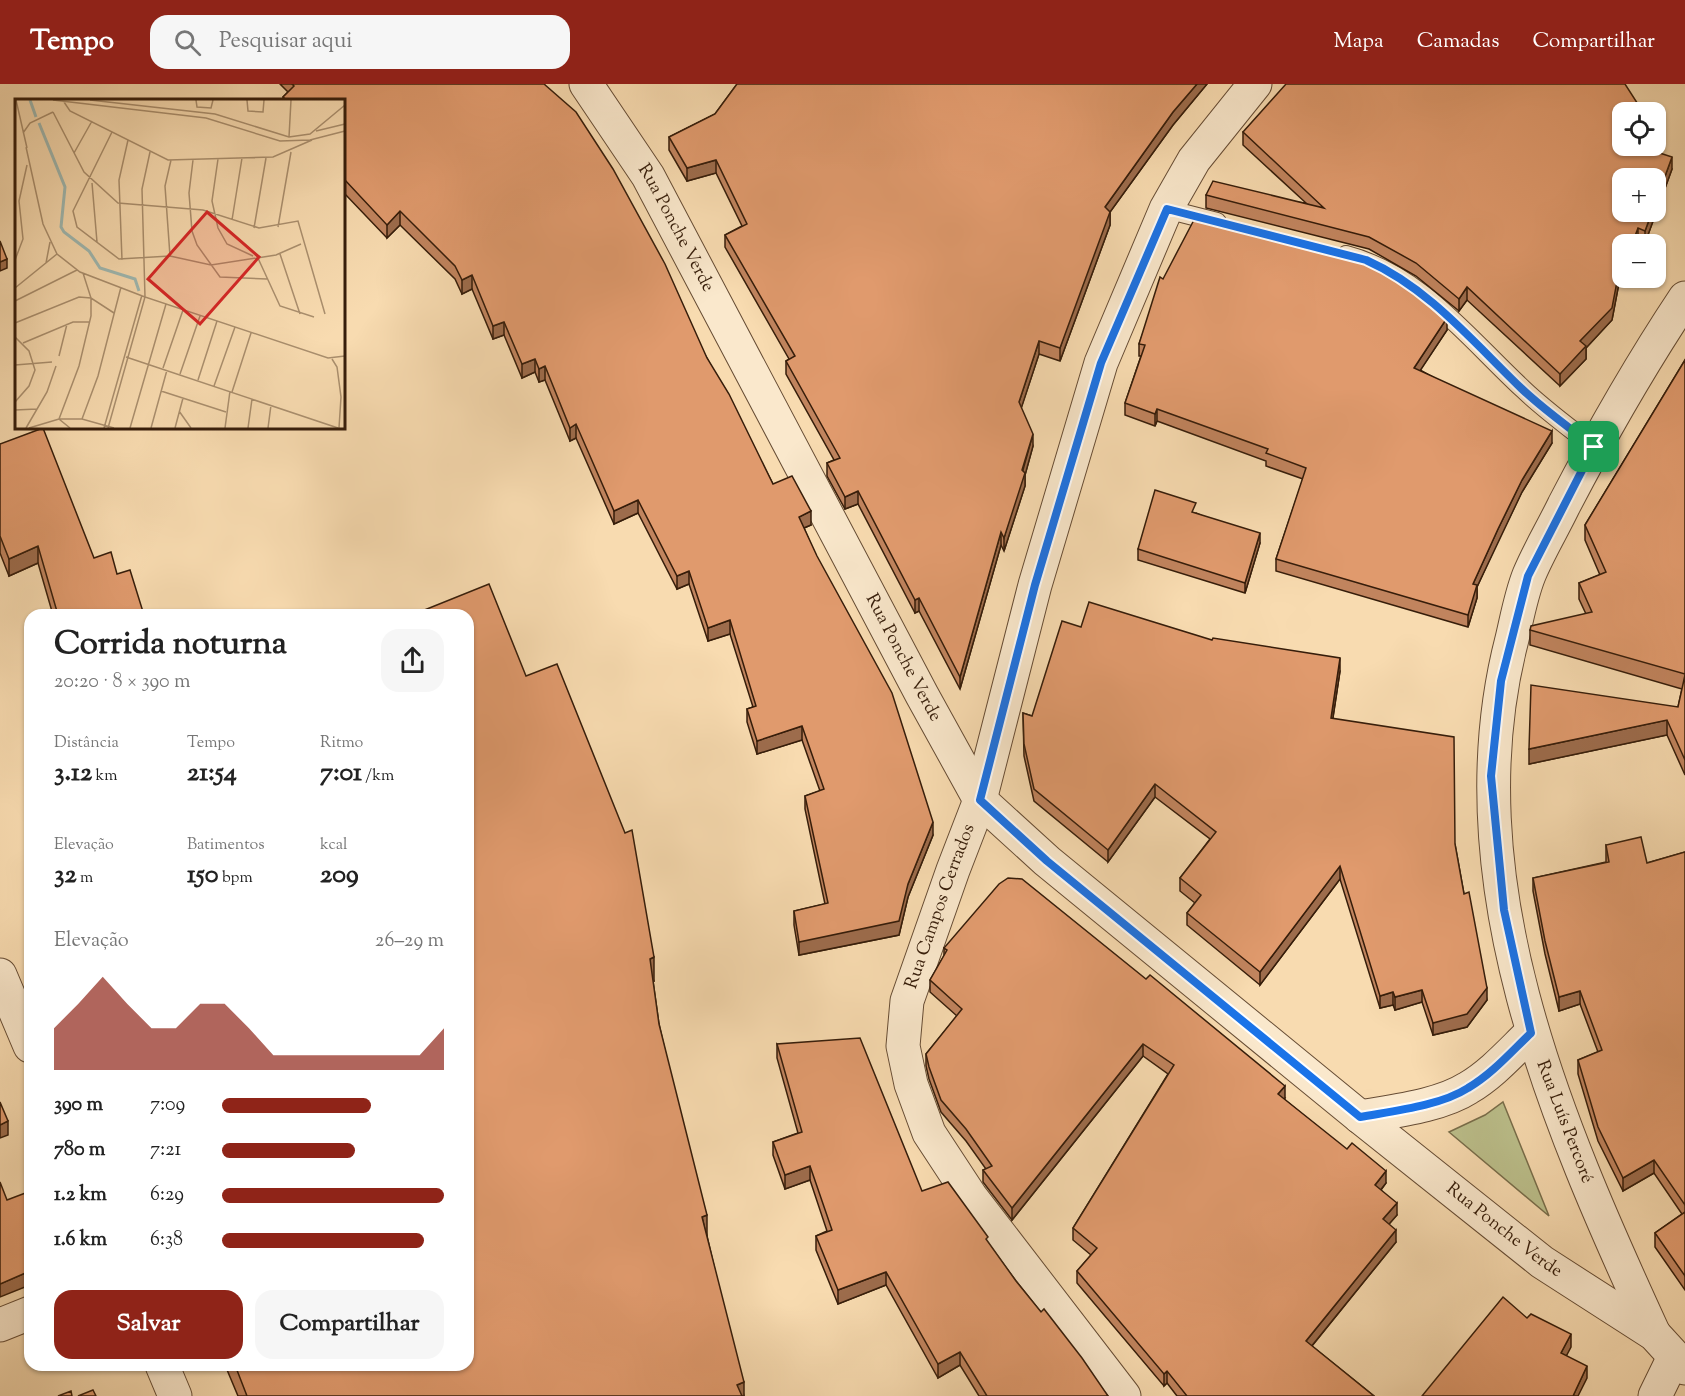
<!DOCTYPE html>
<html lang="pt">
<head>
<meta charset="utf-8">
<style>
	:root { --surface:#fff; --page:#f6f6f6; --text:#222; --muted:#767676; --accent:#8f2418 }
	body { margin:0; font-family:"Sorts Mill Goudy",serif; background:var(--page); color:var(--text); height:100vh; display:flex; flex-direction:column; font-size:22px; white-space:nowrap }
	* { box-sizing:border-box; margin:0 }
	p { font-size:20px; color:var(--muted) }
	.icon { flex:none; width:33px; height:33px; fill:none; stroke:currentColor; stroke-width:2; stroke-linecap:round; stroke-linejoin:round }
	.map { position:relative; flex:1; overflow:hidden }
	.side { position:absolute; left:24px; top:525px; width:450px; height:762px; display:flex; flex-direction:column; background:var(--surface); border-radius:18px; box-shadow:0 2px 4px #0004 }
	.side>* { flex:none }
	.fabs { position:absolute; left:1612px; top:18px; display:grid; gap:12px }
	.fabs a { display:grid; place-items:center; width:54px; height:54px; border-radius:12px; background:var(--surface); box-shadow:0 2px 4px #0004; font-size:30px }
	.pin { position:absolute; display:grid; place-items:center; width:51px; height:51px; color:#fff; margin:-26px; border-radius:12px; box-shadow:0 3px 9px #0006 }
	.round { display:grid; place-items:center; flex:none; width:63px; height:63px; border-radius:18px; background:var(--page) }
	.summary { display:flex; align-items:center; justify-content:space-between; height:102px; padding:0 30px }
	h1 { font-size:33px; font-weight:700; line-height:45px }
	.figures { display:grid; grid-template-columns:repeat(3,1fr); gap:9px; height:102px; padding:6px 30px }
	.figures div { display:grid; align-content:center }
	.figures b { font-size:26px; font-weight:700 }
	.figures small { font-size:16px; font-weight:400 }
	.figures p { font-size:16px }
	.chart { height:168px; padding:12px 30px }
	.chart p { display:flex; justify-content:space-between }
	.chart svg { width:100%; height:108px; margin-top:6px; fill:var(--accent); opacity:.7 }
	.button { display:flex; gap:12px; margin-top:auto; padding:12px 30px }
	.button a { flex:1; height:69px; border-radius:18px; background:var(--accent); color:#fff; font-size:24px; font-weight:700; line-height:69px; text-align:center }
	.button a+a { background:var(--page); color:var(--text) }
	ul { padding:0 30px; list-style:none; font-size:20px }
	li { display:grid; grid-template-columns:96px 72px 1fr; align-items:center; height:45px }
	li i { height:15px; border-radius:8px; background:var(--accent) }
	header { display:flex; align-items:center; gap:36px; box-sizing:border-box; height:84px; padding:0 30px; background:var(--accent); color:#fff }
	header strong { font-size:28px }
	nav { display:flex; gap:33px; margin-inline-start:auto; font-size:21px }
	.search { width:420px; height:54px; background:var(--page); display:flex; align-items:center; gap:15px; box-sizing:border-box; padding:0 21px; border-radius:18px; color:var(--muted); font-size:22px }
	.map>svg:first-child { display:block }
</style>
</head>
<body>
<header>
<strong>Tempo</strong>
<div class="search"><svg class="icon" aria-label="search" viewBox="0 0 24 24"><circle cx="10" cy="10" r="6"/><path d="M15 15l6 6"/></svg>Pesquisar aqui</div>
<nav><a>Mapa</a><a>Camadas</a><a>Compartilhar</a></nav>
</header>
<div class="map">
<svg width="1685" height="1312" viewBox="0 0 1685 1312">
	<rect width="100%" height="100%" fill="#f8dbb0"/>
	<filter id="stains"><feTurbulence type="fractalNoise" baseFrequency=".00333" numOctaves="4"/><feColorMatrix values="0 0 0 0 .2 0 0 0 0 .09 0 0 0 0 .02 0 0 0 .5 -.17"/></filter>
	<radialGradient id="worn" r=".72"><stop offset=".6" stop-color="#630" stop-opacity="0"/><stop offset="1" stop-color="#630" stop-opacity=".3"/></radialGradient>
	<path fill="#bcc08c" stroke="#796e4b" stroke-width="1.5" d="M 1503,1018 L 1549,1132 L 1449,1048 L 1485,1031 Z"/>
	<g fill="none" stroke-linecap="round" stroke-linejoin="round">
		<defs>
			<g id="service">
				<path d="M 1166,125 L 1217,138"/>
				<path d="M 1346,171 C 1420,190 1468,254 1523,305 C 1545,326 1570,344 1594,363"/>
			</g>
			<g id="minor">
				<path id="s1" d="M 586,0 L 648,92 L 922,611 L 980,716 L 1047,777 L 1360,1033 L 1542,1178 L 1654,1250 L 1685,1284"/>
				<path d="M 1360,1033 C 1393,1027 1440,1022 1468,1004 C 1492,990 1511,968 1531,949"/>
				<path d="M 0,1241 L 30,1229"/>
				<path d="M 1654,1250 C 1556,1037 1450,794 1512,555 C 1517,534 1521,511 1529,491 C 1539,467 1553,444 1564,421 C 1601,350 1641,280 1685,214"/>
				<path id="s2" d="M 1124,1312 L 971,1113 L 929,1049 L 911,1000 L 903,962 L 907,917 L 953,786 L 980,716 L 1035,501 L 1101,279 L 1166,125 L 1194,76 L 1255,0"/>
				<path d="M 1655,1312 L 1674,1273"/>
			</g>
			<g id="tertiary">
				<path d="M 0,891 L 30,962"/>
				<path d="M 162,1281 L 175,1312"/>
			</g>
		</defs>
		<use href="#service" stroke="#664c34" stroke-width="20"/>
		<use href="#minor" stroke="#664c34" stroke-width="35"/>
		<use href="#tertiary" stroke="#664c34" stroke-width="35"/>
		<use href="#service" stroke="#fae8cc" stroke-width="18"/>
		<use href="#minor" stroke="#fae8cc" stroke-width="33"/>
		<use href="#tertiary" stroke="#fae8cc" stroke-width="33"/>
	</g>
	<g fill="#c1845e" stroke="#361d0a" stroke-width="1.5">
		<path d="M 280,0 L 544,0 L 707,274 L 773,400 L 811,441 L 804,444 L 933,751 L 908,813 L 899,851 L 799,871 L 794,841 L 794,827 L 825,820 L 805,725 L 805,712 L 820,707 L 802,656 L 757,670 L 747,638 L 747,625 L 753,623 L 730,550 L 708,557 L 689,500 L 677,505 L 638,429 L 614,440 L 576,354 L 570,357 L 545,296 L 539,298 L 535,288 L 522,294 L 504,251 L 493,255 L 472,205 L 462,210 L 455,195 L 400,141 L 387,154 L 344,109 L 344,16 L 283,16 L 283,13 L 288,8 Z"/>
		<path d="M 737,0 L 1207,0 L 1173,41 L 1110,128 L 1110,141 L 1060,277 L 1039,270 L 1021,324 L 1033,362 L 1025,391 L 1025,402 L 1004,467 L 1001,461 L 960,605 L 919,527 L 915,529 L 858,420 L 845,425 L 827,392 L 827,379 L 834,376 L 786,290 L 786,277 L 789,275 L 725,163 L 725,151 L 742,142 L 716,89 L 687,97 L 669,66 L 669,53 L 715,30 Z"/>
		<path d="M 1243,48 L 1623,62 L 1672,85 L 1645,159 L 1638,157 L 1623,200 L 1619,199 L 1612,236 L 1586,264 L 1586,275 L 1560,302 L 1467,216 L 1459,227 L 1416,192 L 1369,165 L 1206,124 L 1206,111 L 1306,119 L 1243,61 Z"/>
		<path d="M 1163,195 L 1447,246 L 1420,286 L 1552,359 L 1522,408 L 1498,457 L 1477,503 L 1477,514 L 1468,543 L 1276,487 L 1276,475 L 1303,395 L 1266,382 L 1266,377 L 1157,337 L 1155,342 L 1125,331 L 1125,319 L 1141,272 L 1139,272 L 1139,260 Z"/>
		<path d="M 1685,276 L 1685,691 L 1667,651 L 1529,680 L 1678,623 L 1682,605 L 1530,561 L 1530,546 L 1586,530 L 1579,515 L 1579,499 L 1600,491 L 1585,456 L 1585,441 Z"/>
		<path d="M 0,360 L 94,474 L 117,490 L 144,531 L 53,531 L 38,479 L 9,492 L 0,469 Z"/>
		<path d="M 1196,429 L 1260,459 L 1245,509 L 1138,476 L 1138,465 Z"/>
		<path d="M 1081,543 L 1212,556 L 1340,587 L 1333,634 L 1455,760 L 1464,810 L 1487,916 L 1467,943 L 1433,951 L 1422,918 L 1395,926 L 1393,921 L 1380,924 L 1340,795 L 1260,901 L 1187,841 L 1187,829 L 1195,819 L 1180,807 L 1180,794 L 1210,755 L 1155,713 L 1108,778 L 1034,717 L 1024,672 L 1023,629 L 1032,632 Z"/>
		<path d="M 526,592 L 654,897 L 653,897 L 659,940 L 707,1152 L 744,1312 L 238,1312 L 225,1281 L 468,1281 Z"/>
		<path d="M 1606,761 L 1647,779 L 1685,768 L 1685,1206 L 1655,1163 L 1655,1149 L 1682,1130 L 1654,1089 L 1623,1107 L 1598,1057 L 1578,990 L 1578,976 L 1598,968 L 1580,920 L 1559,927 L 1545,870 L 1533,807 L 1533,794 L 1606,778 Z"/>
		<path d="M 29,783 L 30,783 L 30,810 L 29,807 Z"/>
		<path d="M 944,864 L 1285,1014 L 1284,1015 L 1386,1099 L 1381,1106 L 1397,1131 L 1389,1140 L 1396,1158 L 1312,1262 L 1374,1312 L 1177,1312 L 1167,1299 L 1164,1302 L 1077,1199 L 1077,1187 L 1091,1171 L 1073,1156 L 1073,1144 L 1168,990 L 1143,972 L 1012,1136 L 983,1098 L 983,1086 L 986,1085 L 966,1057 L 941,1028 L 929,995 L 926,982 L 926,970 L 957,932 L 930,908 L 930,896 L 944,872 Z"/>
		<path d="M 777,960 L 922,1107 L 988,1159 L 1016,1197 L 1108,1312 L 979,1312 L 960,1281 L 938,1294 L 886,1201 L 838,1220 L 816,1166 L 816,1152 L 827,1147 L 810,1096 L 785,1105 L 773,1071 L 773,1058 L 798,1049 L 777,974 Z"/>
	</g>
	<g fill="#9d6c4c" stroke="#361d0a" stroke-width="1.5">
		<path d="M 1197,0 L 1207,0 L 1173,41 L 1110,128 L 1110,141 L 1060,277 L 1060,264 L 1105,123 L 1173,28 Z"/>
		<path d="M 1623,49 L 1623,62 L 1618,55 Z"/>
		<path d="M 1672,73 L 1672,85 L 1645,159 L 1645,147 L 1652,128 L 1656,128 L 1656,117 Z"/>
		<path d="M 716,76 L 716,89 L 687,97 L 687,84 Z"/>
		<path d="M 400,127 L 400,141 L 387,154 L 387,141 Z"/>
		<path d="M 1638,144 L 1638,157 L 1637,160 L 1632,160 Z"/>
		<path d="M 7,175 L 7,184 L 0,187 L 0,178 Z"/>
		<path d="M 1619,187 L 1619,199 L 1612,236 L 1586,264 L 1586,275 L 1560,302 L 1560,290 L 1580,257 Z"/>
		<path d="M 472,191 L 472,205 L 462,210 L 462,196 Z"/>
		<path d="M 1467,203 L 1467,216 L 1459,227 L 1459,215 Z"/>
		<path d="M 1447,234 L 1447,246 L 1414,296 L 1414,284 Z"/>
		<path d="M 504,238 L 504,251 L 493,255 L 493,242 Z"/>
		<path d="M 1039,257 L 1039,270 L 1019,331 L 1019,318 Z"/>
		<path d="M 535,275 L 535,288 L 522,294 L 522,280 Z"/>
		<path d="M 545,282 L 545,296 L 539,298 L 539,285 Z"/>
		<path d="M 1157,325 L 1157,337 L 1155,342 L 1155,330 Z"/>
		<path d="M 576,340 L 576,354 L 570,357 L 570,344 Z"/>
		<path d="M 1552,347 L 1552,359 L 1522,408 L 1477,503 L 1477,514 L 1468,543 L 1468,531 L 1473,500 L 1498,445 L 1522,396 Z"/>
		<path d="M 1033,350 L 1033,362 L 1025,391 L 1025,402 L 1004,467 L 1004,454 Z"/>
		<path d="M 858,407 L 858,420 L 845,425 L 845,413 Z"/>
		<path d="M 638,416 L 638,429 L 614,440 L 614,427 Z"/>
		<path d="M 811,427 L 811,441 L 799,446 L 799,433 Z"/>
		<path d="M 1001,448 L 1001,461 L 960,605 L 960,593 Z"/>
		<path d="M 1260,449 L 1260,459 L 1245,509 L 1245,499 Z"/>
		<path d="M 38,462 L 38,479 L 9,492 L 9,475 Z"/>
		<path d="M 689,487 L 689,500 L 677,505 L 677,492 Z"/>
		<path d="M 919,514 L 919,527 L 915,529 L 915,516 Z"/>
		<path d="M 730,536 L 730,550 L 708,557 L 708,544 Z"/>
		<path d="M 1340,574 L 1340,587 L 1331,646 L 1331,634 Z"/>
		<path d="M 1667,636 L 1667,651 L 1529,680 L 1529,665 Z"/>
		<path d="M 802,642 L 802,656 L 757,670 L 757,657 Z"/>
		<path d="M 1155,700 L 1155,713 L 1108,778 L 1108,766 Z"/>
		<path d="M 933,738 L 933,751 L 908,813 L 899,851 L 799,871 L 799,858 L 908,800 Z"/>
		<path d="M 1340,782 L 1340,795 L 1260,901 L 1260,888 Z"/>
		<path d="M 654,873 L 654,897 L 650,899 L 650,875 Z"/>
		<path d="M 1487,904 L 1487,916 L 1467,943 L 1433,951 L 1433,939 Z"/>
		<path d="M 1422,906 L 1422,918 L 1395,926 L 1395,913 Z"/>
		<path d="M 1580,907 L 1580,920 L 1559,927 L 1559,913 Z"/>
		<path d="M 1393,908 L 1393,921 L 1380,924 L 1380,912 Z"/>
		<path d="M 1143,960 L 1143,972 L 1012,1136 L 1012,1124 Z"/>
		<path d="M 1285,1002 L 1285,1014 L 1278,1022 L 1278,1010 Z"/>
		<path d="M 8,1037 L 8,1051 L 0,1054 L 0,1041 Z"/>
		<path d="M 1654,1076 L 1654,1089 L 1623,1107 L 1623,1094 Z"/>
		<path d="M 810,1082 L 810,1096 L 785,1105 L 785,1091 Z"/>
		<path d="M 1386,1087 L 1386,1099 L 1375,1113 L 1375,1101 Z"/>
		<path d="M 1397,1119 L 1397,1131 L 1383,1147 L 1383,1135 Z"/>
		<path d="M 707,1131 L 707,1155 L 702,1133 Z"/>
		<path d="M 1396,1146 L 1396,1158 L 1306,1269 L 1306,1257 Z"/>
		<path d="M 30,1187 L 30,1201 L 0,1213 L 0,1200 Z"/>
		<path d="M 886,1188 L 886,1201 L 838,1220 L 838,1206 Z"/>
		<path d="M 1571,1250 L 1571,1263 L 1561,1282 L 1561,1269 Z"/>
		<path d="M 960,1268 L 960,1281 L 938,1294 L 938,1280 Z"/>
		<path d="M 1587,1282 L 1587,1294 L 1578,1312 L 1573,1312 Z"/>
		<path d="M 1167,1287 L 1167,1299 L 1164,1302 L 1164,1290 Z"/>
		<path d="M 744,1298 L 744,1312 L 737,1312 L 737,1301 Z"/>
	</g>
	<g fill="#e09a6d" stroke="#361d0a" stroke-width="1.5">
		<path d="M 292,0 L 544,0 L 576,28 L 613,85 L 665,180 L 707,274 L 729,310 L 773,400 L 792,392 L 811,427 L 799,433 L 817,472 L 892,609 L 933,738 L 908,800 L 899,837 L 799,858 L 794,827 L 828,819 L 805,712 L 824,705 L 802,642 L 757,657 L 747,625 L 756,622 L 730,536 L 708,544 L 689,487 L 677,492 L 638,416 L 614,427 L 576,340 L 570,344 L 545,282 L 539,285 L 535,275 L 522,280 L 504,238 L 493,242 L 472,191 L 462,196 L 455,182 L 400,127 L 387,141 L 344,95 L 344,16 L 287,16 L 283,13 L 294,2 Z"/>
		<path d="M 737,0 L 1197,0 L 1173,28 L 1105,123 L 1110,128 L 1060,264 L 1039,257 L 1019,318 L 1033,350 L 1022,386 L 1025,389 L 1004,454 L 1001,448 L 960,593 L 919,514 L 915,516 L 858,407 L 845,413 L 827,379 L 840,374 L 786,277 L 795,272 L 725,151 L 747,140 L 716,76 L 687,84 L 669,53 L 715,30 Z"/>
		<path d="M 1286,0 L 1625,0 L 1643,28 L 1623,28 L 1623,49 L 1618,55 L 1623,56 L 1623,62 L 1638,62 L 1672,73 L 1656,117 L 1656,94 L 1623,94 L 1623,128 L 1652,128 L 1645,147 L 1638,144 L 1632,160 L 1623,160 L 1623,187 L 1619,187 L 1612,224 L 1580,257 L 1586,262 L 1560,290 L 1467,203 L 1459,215 L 1416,179 L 1369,153 L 1206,111 L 1213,97 L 1324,124 L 1243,48 Z"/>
		<path d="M 1196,132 L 1362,174 L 1383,185 L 1423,213 L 1447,234 L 1414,284 L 1552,347 L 1522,396 L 1498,445 L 1473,500 L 1477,501 L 1468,531 L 1276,475 L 1306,384 L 1266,369 L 1268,365 L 1157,325 L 1155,330 L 1125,319 L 1145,261 L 1139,260 L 1160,193 L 1163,195 Z"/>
		<path d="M 0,157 L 7,175 L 0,178 Z"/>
		<path d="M 1685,276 L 1685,590 L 1530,546 L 1531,542 L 1592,528 L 1579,499 L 1606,488 L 1585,441 Z"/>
		<path d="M 43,344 L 94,474 L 111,468 L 117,490 L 130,486 L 144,531 L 58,531 L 38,462 L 9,475 L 0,452 L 0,360 Z"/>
		<path d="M 1155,406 L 1196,419 L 1192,428 L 1260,449 L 1245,499 L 1138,465 Z"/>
		<path d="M 489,500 L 526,592 L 557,580 L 625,749 L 632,746 L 654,873 L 650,875 L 659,940 L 707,1131 L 702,1133 L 744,1298 L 737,1301 L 742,1312 L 247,1312 L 235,1281 L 468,1281 L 468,531 L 412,531 Z"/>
		<path d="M 1089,518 L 1212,556 L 1213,554 L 1340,574 L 1331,634 L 1454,653 L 1455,760 L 1464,810 L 1469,808 L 1487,904 L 1467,930 L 1433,939 L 1422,906 L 1395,913 L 1393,908 L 1380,912 L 1340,782 L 1260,888 L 1187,829 L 1201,811 L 1180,794 L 1216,748 L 1155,700 L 1108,766 L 1034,705 L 1024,660 L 1023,629 L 1032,632 L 1062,537 L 1081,543 Z"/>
		<path d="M 1685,591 L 1685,676 L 1667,636 L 1529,665 L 1531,601 L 1678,623 Z"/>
		<path d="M 1641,753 L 1647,779 L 1685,768 L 1685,1121 L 1654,1076 L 1623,1094 L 1598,1043 L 1578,976 L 1602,966 L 1580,907 L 1559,913 L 1545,857 L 1533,794 L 1609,778 L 1606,761 Z"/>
		<path d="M 1008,794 L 1022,795 L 1146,895 L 1150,891 L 1285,1002 L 1278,1010 L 1347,1065 L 1352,1059 L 1386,1087 L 1375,1101 L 1397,1119 L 1383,1135 L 1396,1146 L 1306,1257 L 1374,1312 L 1187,1312 L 1167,1287 L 1164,1290 L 1077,1187 L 1097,1164 L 1073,1144 L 1174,981 L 1143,960 L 1012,1124 L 983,1086 L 992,1082 L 966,1045 L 941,1016 L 929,983 L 926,970 L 962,925 L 930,896 L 947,866 L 944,864 L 999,800 Z"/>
		<path d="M 860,954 L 922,1107 L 948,1098 L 988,1153 L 986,1155 L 1016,1197 L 1041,1228 L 1044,1225 L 1082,1274 L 1108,1312 L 987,1312 L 960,1268 L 938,1280 L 886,1188 L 838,1206 L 816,1152 L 832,1146 L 810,1082 L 785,1091 L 773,1058 L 802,1048 L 777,960 Z"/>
		<path d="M 0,1018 L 8,1037 L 0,1041 Z"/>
		<path d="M 0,1098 L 7,1116 L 28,1108 L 30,1113 L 30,1187 L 0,1200 Z"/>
		<path d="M 1685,1128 L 1685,1192 L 1655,1149 Z"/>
		<path d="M 1503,1213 L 1527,1234 L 1531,1230 L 1571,1250 L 1561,1269 L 1587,1282 L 1573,1312 L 1422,1312 Z"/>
		<path d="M 93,1306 L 96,1312 L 78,1312 Z"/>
		<path d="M 71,1307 L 72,1312 L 58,1312 Z"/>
	</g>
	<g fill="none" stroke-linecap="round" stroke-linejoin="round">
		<defs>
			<path id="route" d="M 1167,125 L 1366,176 C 1429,204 1473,258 1522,305 C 1544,326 1570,344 1594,363 L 1528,492 L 1501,597 L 1491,692 L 1504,826 L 1531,949 C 1511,968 1492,990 1468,1004 C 1440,1022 1393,1027 1360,1033 L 1047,777 L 980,716 L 1035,501 L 1101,279 Z"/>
		</defs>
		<use href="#route" stroke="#fff" stroke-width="12"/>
		<use href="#route" stroke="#1a73e8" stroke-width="8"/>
	</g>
	<g text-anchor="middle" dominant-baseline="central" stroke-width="5" stroke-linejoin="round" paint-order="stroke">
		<g font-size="18" fill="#361d0a" stroke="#fae8cc">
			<text stroke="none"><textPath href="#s1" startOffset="170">Rua Ponche Verde</textPath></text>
			<text stroke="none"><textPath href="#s1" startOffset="656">Rua Ponche Verde</textPath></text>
			<text stroke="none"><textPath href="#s2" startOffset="564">Rua Campos Cerrados</textPath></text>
			<text transform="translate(1564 1038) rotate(69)">Rua Luís Percoré</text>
			<text stroke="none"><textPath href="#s1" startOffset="1496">Rua Ponche Verde</textPath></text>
		</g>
	</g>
	<g transform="translate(15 15)">
		<rect width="330" height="330" fill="#f8dbb0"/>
		<path fill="none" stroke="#9fb9b2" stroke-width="3" d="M 15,1 L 21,18M 24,24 L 50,88 L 46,128 L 49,133 L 74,152 L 85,169 L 120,180 L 124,192"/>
		<path fill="none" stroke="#aa8f6e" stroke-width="1.5" d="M 1,1 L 12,49M 38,1 L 191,19 L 265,42 L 295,41 L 330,32M 75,1 L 200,15 L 274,38 L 295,35 L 330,6M 181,1 L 182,8 L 196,9 L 198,1M 232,1 L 233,12 L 248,13 L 249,1M 49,3 L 55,12 L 153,61 L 258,58 L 297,41M 38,13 L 69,73 L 103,104 L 188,111 L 244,129 L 283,122 L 310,215M 301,32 L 330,25M 97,33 L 58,112 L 62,128 L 104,160 L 155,157 L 196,166 L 261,156 L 286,145M 8,34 L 15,24 L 38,13M 274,38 L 276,1M 11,48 L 28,125 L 42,155 L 65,173 L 130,198 L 93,329M 135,53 L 127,90 L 130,198 L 313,259 L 330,257M 59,54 L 77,22M 203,60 L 197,102 L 203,129 L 212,145 L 238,157M 178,61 L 174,94 L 177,132 L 182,146 L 205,178 L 252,180M 77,84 L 82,143M 217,121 L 227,59M 263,128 L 276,53M 239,129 L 251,59M 265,155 L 285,215M 155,157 L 150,87 L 156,61M 242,157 L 265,207 L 299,218M 0,161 L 8,140 L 4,102 L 12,66M 107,161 L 104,81 L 113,41M 31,164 L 35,143M 0,189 L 42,155M 0,202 L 62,171M 0,224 L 64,198 L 76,199 L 99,214M 0,238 L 14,252 L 20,271 L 14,287 L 0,303M 8,244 L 58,223 L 75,223M 44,257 L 52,225M 111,258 L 323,329M 317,260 L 322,268 L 326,298 L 324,329M 0,266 L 37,263M 148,269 L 168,211M 165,275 L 185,217M 183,281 L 202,222M 199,287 L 220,228M 146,292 L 211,313M 217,293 L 236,234M 0,311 L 22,310M 164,312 L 176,329M 67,320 L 83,277 L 106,188M 11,329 L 32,293 L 41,267M 14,329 L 44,320 L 67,320 L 99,329M 55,329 L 44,320 L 64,267 L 76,217 L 76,199 L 68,174M 89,329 L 127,196M 115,329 L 151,205M 136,329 L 152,271M 160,329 L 168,299M 210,329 L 215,292M 233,329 L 237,300M 253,329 L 256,306"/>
		<path fill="#d62828" fill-opacity="0.15" stroke="#d62828" stroke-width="3" d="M 192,113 L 244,158 L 185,225 L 133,180 Z"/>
		<rect width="330" height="330" fill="none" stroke="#361d0a" stroke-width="3"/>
	</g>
	<rect width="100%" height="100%" filter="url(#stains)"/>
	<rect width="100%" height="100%" fill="url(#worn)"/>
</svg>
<div class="fabs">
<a><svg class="icon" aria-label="locate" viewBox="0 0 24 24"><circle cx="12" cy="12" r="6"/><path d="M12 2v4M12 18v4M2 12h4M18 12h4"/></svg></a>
<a>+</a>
<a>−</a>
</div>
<div class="pin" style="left:1594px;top:363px;background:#1e9e55"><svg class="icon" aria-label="arrive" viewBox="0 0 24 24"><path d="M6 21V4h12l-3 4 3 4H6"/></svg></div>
<section class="side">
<div class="summary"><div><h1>Corrida noturna</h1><p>20:20 · 8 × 390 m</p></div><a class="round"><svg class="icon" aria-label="share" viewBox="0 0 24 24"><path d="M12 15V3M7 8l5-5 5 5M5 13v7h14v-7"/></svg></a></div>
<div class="figures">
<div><p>Distância</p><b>3.12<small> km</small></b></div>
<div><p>Tempo</p><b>21:54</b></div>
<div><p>Ritmo</p><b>7:01<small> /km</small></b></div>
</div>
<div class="figures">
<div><p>Elevação</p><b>32<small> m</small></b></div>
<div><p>Batimentos</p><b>150<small> bpm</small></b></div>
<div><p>kcal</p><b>209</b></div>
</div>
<div class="chart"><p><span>Elevação</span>26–29 m</p>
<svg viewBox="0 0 160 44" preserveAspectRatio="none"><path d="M0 44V27L10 17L20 6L30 17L40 27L50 27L60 17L70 17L80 27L90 38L100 38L110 38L120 38L130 38L140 38L150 38L160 27V44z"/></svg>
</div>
<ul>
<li><b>390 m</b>7:09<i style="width:67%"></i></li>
<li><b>780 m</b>7:21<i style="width:60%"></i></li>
<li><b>1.2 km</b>6:29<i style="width:100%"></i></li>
<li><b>1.6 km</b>6:38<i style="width:91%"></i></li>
</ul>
<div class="button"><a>Salvar</a><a>Compartilhar</a></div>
</section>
</div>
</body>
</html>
